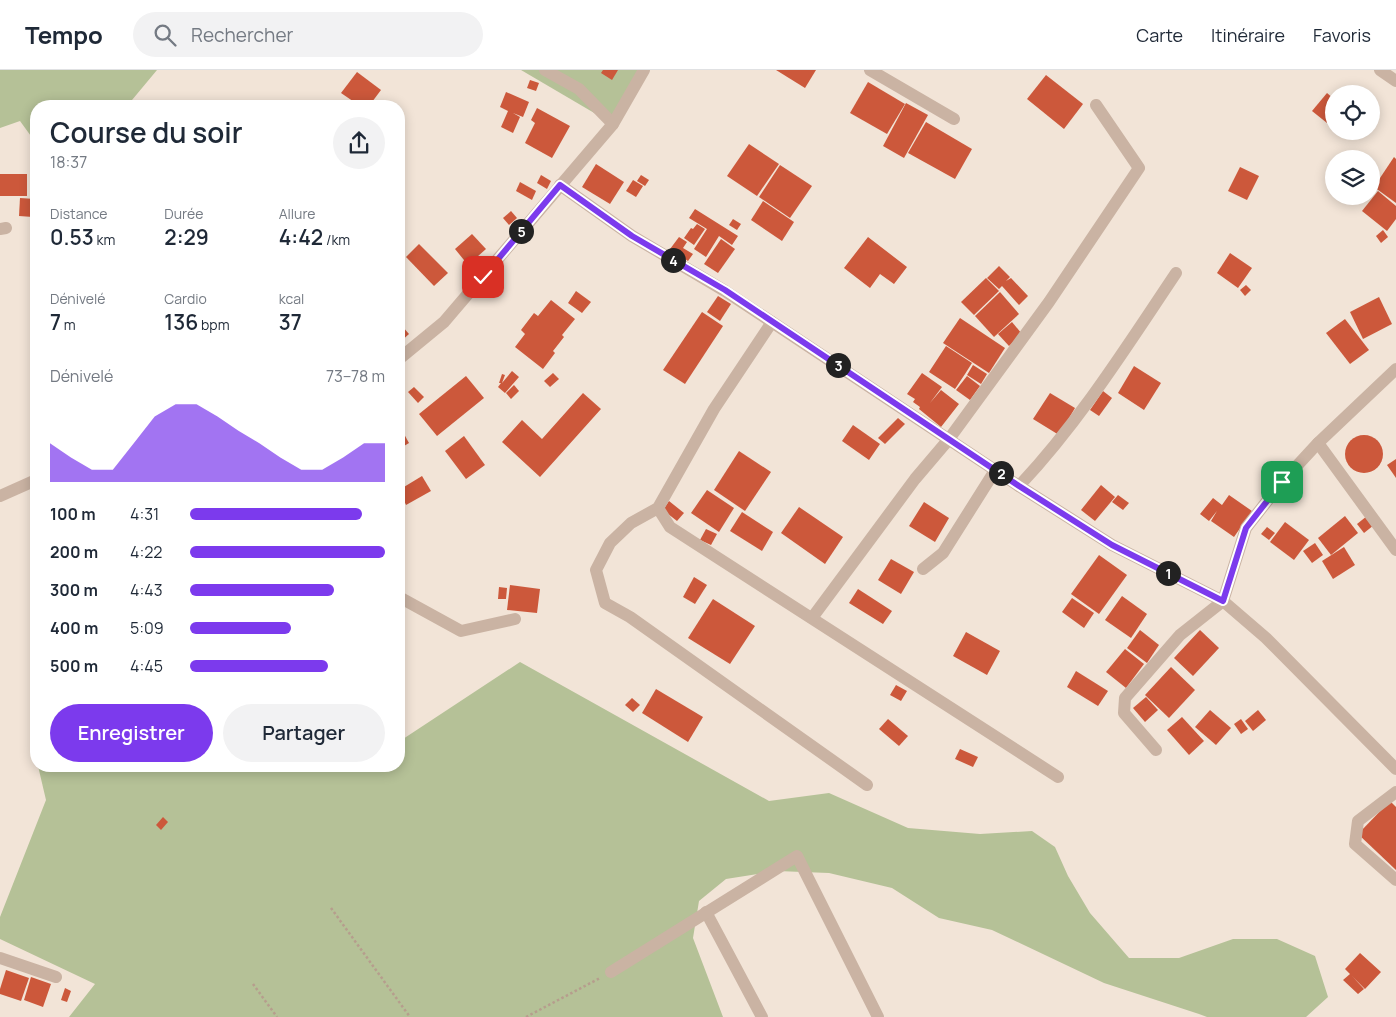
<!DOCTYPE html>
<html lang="fr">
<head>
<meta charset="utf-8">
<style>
	:root { --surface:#fff; --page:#f2f2f3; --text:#1f2937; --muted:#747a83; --line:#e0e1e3; --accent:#7c3aed }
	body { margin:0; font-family:Manrope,sans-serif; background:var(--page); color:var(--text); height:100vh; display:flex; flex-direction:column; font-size:19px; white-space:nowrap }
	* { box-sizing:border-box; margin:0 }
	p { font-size:16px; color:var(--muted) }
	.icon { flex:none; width:28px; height:28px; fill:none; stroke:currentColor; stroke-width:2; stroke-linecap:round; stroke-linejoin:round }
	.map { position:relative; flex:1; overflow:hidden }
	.sheet { position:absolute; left:30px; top:30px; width:375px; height:672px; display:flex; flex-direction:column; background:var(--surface); border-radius:20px; box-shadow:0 2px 12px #0003 }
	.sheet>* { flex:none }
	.tools { position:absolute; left:1325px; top:15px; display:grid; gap:10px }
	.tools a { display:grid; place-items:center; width:55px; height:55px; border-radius:50%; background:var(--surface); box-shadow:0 2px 12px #0003; font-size:25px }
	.pin { position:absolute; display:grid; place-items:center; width:42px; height:42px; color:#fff; margin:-21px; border-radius:10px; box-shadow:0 2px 8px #0006 }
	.km { position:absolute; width:25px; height:25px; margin:-12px; border-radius:50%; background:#222; color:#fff; font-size:14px; line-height:25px; text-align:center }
	.round { display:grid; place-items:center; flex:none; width:52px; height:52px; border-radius:26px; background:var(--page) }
	.overview { display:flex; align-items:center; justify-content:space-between; height:85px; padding:0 20px }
	h1 { font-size:28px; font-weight:600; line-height:38px }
	.stats { display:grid; grid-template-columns:repeat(3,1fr); gap:8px; height:85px; padding:5px 20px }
	.stats div { display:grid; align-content:center }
	.stats b { font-size:21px; font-weight:600 }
	.stats small { font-size:14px; font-weight:400 }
	.stats p { font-size:14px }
	.chart { height:140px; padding:10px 20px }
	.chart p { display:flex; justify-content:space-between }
	.chart svg { width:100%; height:90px; margin-top:5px; fill:var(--accent); opacity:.7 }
	.cta { display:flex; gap:10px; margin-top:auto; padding:10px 20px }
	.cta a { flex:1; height:58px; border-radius:30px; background:var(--accent); color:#fff; font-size:20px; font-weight:600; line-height:58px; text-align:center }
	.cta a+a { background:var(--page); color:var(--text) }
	ul { padding:0 20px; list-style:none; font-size:16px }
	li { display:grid; grid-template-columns:80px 60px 1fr; align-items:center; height:38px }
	li i { height:12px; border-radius:6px; background:var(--accent) }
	header { display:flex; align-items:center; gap:30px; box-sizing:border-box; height:70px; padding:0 25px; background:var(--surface); border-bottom:1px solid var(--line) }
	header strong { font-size:24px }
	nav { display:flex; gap:28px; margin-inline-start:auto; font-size:18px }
	.search { width:350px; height:45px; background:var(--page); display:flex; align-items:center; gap:12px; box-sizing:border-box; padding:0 18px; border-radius:28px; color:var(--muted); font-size:19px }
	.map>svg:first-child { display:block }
</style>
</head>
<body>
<header>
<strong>Tempo</strong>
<div class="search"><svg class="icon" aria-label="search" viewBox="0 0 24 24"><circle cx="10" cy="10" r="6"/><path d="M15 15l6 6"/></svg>Rechercher</div>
<nav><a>Carte</a><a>Itinéraire</a><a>Favoris</a></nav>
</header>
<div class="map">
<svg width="1396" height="947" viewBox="0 0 1396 947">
	<rect width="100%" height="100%" fill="#f2e4d7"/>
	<g fill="#b5c197">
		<path d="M 0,0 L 157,0 L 127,36 L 36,36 L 36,73 L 20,51 L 0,58 Z"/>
		<path d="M 521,0 L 644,0 L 613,54 Z"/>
		<path d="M 520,592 L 769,731 L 829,723 L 908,758 L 980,764 L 1032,761 L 1055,777 L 1068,806 L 1090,843 L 1129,888 L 1179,888 L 1233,869 L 1277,869 L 1315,886 L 1328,927 L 1306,947 L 1207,947 L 1199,944 L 1104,913 L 992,860 L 939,848 L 892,818 L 829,803 L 777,801 L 726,809 L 699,831 L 693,868 L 723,947 L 69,947 L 95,914 L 0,869 L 0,847 L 46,730 L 38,696 L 232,696 L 237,699 L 251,696 L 399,696 L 399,670 L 403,669 Z"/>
	</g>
	<g fill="#cc583b">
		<path d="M 603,0 L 618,0 L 612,10 L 601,3 Z"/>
		<path d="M 776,0 L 816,0 L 805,18 Z"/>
		<path d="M 357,2 L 381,20 L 369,36 L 360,36 L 341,23 Z"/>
		<path d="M 1046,5 L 1083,34 L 1064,59 L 1027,29 Z"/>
		<path d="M 530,10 L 539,13 L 536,21 L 527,18 Z"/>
		<path d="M 868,12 L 905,34 L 887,64 L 850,43 Z"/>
		<path d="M 506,22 L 529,32 L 523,47 L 513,43 L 520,47 L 513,63 L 501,57 L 508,41 L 500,37 Z"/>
		<path d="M 1327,23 L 1334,29 L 1334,45 L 1327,53 L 1312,41 Z"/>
		<path d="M 906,33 L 928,45 L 904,88 L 883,76 Z"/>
		<path d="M 537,38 L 570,56 L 552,88 L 525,73 L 535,53 L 531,50 Z"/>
		<path d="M 926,52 L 972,79 L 955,109 L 908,83 Z"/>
		<path d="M 749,74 L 779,94 L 757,126 L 727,106 Z"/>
		<path d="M 1394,87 L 1396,89 L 1396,133 L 1374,117 Z"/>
		<path d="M 596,94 L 624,112 L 610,134 L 582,117 Z"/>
		<path d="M 780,95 L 812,116 L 790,148 L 759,127 Z"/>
		<path d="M 1240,97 L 1259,106 L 1247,130 L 1228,121 Z"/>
		<rect x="0" y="104" width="27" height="22"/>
		<path d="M 541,105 L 551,111 L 547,119 L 537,113 Z"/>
		<path d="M 641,105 L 649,110 L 645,116 L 637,111 Z"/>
		<path d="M 633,110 L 643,116 L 636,127 L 626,121 Z"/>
		<path d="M 520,112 L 536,121 L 532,130 L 516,121 Z"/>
		<path d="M 1378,121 L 1396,136 L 1396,149 L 1387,161 L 1362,141 Z"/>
		<path d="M 20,128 L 35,129 L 33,147 L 19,146 Z"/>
		<path d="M 763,131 L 794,152 L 782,171 L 751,150 Z"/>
		<path d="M 695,139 L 738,166 L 732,175 L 719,166 L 706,187 L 694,179 L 707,159 L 689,148 Z"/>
		<path d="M 511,141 L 517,148 L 509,155 L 503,148 Z"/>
		<path d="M 733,149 L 741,154 L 737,160 L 729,155 Z"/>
		<path d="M 697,154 L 705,159 L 694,175 L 684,168 L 691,158 L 693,159 Z"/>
		<path d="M 1383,160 L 1388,167 L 1381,173 L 1376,166 Z"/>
		<path d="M 472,164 L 486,179 L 468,195 L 455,179 Z"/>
		<path d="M 679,167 L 687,172 L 683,178 L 693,184 L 688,191 L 670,179 Z"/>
		<path d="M 868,167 L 907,197 L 894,214 L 880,204 L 870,218 L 844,198 Z"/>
		<path d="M 721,169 L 735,179 L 718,203 L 704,194 Z"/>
		<path d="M 419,174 L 448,203 L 434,216 L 406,187 Z"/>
		<path d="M 1230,183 L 1252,198 L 1238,218 L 1217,203 Z"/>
		<path d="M 999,196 L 1010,207 L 1006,211 L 1011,208 L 1028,226 L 1019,235 L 1002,216 L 999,219 L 987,208 Z"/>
		<path d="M 986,208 L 999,221 L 974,245 L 961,232 Z"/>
		<path d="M 1246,215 L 1251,220 L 1245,226 L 1240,220 Z"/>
		<path d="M 576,221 L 591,232 L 582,243 L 568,233 Z"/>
		<path d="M 1000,222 L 1019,244 L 994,267 L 975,246 Z"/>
		<path d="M 718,226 L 731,234 L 720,251 L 707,242 Z"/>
		<path d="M 1379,227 L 1392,254 L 1363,269 L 1350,242 Z"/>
		<path d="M 551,230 L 575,249 L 562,265 L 564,267 L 553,281 L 555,283 L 543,299 L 515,277 L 525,264 L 521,260 L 534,243 L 538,246 Z"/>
		<path d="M 702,242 L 723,256 L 685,314 L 663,300 Z"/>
		<path d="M 960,248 L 1005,278 L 989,303 L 943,273 Z"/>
		<path d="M 1345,249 L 1369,280 L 1350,294 L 1326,263 Z"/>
		<path d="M 1012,252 L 1022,264 L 1009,276 L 998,264 Z"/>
		<path d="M 402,256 L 409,264 L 399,273 L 399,259 Z"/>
		<path d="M 946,276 L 972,293 L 965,304 L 962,303 L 965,304 L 955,319 L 929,302 Z"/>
		<path d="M 973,295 L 987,304 L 981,314 L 967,305 Z"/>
		<path d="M 1134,296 L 1161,313 L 1144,340 L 1118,323 Z"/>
		<path d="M 512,301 L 519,307 L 505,323 L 498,317 L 501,313 L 499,313 L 502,304 L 505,305 L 502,313 Z"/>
		<path d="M 553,303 L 559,309 L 550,317 L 544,311 Z"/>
		<path d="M 922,303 L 942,317 L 930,333 L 941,320 L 959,334 L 941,357 L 919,339 L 920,337 L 913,332 L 915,329 L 907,324 Z"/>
		<path d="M 466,306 L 484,328 L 437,366 L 419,344 Z"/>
		<path d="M 967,306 L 980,316 L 970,330 L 956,320 Z"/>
		<path d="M 514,315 L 519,321 L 511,329 L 506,323 Z"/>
		<path d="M 414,317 L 424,327 L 418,333 L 408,322 Z"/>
		<path d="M 1103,321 L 1112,328 L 1099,346 L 1090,340 Z"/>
		<path d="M 583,323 L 601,339 L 540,407 L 502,372 L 522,350 L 542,369 Z"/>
		<path d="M 1050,323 L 1075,338 L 1059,365 L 1033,349 Z"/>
		<path d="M 898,348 L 905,354 L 885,374 L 878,368 Z"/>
		<path d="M 399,355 L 409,373 L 399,379 Z"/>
		<path d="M 853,355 L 880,374 L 869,390 L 842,371 Z"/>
		<circle cx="1364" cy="384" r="19"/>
		<path d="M 464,366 L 485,395 L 466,409 L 445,381 Z"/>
		<path d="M 739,381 L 771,402 L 745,441 L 714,420 Z"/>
		<path d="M 1396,389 L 1396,408 L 1387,395 Z"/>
		<path d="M 422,406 L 431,421 L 406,435 L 399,420 Z"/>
		<path d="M 1101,415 L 1115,427 L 1095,451 L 1081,440 Z"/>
		<path d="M 707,420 L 734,438 L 719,462 L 691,443 Z"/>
		<path d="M 1118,425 L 1129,433 L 1123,440 L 1112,432 Z"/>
		<path d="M 1229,425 L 1252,441 L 1234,467 L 1211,451 L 1217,441 L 1209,451 L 1200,444 L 1213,428 L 1222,435 Z"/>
		<path d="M 669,431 L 684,443 L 677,451 L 663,440 Z"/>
		<path d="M 924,432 L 949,448 L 935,472 L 909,456 Z"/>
		<path d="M 799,437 L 843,467 L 825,494 L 781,463 Z"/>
		<path d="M 742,442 L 773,462 L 762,481 L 730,461 Z"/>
		<path d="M 1345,446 L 1358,463 L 1331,485 L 1318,468 Z"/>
		<path d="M 1367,446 L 1374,455 L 1364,463 L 1357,454 Z"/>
		<path d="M 1285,452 L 1309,470 L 1294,490 L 1270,472 Z"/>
		<path d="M 1267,457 L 1275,463 L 1269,470 L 1261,464 Z"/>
		<path d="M 706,459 L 717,464 L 711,475 L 700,470 Z"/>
		<path d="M 1315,473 L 1323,485 L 1312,493 L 1303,481 Z"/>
		<path d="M 1344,477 L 1355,495 L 1333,509 L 1322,491 Z"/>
		<path d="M 1099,485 L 1127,505 L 1099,544 L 1071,524 Z"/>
		<path d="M 891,489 L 914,502 L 901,524 L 878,510 Z"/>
		<path d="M 694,507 L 707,515 L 695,534 L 683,527 Z"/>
		<path d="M 510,515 L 540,519 L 537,543 L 507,540 Z"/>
		<path d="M 499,517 L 507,518 L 506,529 L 498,529 Z"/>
		<path d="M 858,519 L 892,541 L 883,554 L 849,533 Z"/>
		<path d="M 1122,526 L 1147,544 L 1131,568 L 1105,550 Z"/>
		<path d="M 1072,528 L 1094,543 L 1084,558 L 1062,542 Z"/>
		<path d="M 713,529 L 755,556 L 730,594 L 688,568 Z"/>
		<path d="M 1140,560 L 1159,575 L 1147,593 L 1127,578 Z"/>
		<path d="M 1200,560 L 1219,578 L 1193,606 L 1174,588 Z"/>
		<path d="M 966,562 L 1000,581 L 987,605 L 953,586 Z"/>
		<path d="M 1125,579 L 1144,594 L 1126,618 L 1106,602 Z"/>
		<path d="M 1171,597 L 1195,620 L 1169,648 L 1145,625 Z"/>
		<path d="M 1076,601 L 1108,621 L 1098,636 L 1067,617 Z"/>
		<path d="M 896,615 L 907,621 L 901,631 L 890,625 Z"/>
		<path d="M 656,619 L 703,647 L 688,672 L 642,643 Z"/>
		<path d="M 1146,627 L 1158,640 L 1145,652 L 1133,638 Z"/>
		<path d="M 632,628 L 640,635 L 633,642 L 625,635 Z"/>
		<path d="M 1210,640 L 1231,658 L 1216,675 L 1195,657 Z"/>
		<path d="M 1258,640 L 1266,650 L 1253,661 L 1245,651 Z"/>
		<path d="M 1182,647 L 1204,671 L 1189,685 L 1167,660 Z"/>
		<path d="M 888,649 L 908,666 L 899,676 L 879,659 Z"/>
		<path d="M 1241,649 L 1248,659 L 1241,664 L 1234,654 Z"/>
		<path d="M 960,679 L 978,687 L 973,697 L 955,689 Z"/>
		<path d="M 1390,731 L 1396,737 L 1396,800 L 1358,764 Z"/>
		<path d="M 163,747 L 168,752 L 161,760 L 156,755 Z"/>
		<path d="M 1360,883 L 1381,902 L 1365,919 L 1352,906 L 1364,919 L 1358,924 L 1343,910 L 1350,904 L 1345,899 Z"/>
		<path d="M 6,900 L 29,908 L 21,931 L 0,924 L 0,919 Z"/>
		<path d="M 31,907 L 51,914 L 43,937 L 24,930 Z"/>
		<path d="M 65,918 L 71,921 L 67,932 L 61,930 Z"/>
	</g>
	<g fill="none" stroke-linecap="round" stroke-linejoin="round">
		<g stroke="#b69d8d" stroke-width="2.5" stroke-dasharray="2.5 2.5" stroke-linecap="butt">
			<path d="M 331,838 L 410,947"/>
			<path d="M 253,914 L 277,947"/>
			<path d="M 526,947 L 600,908"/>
		</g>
		<g stroke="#cab3a3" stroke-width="12">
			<path d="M 545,0 L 579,19 L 613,54"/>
			<path d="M 870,0 L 954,49"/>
			<path d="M 1380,0 L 1396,11"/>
			<path d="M 560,115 L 632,166 L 725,221 L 1019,416 L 1112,475 L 1223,531 L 1266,568 L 1396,699"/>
			<path d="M 0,159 L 6,158"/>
			<path d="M 772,252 L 714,339 L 658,438 L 631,453 L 610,473 L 596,500 L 605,533 L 630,547 L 867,715"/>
			<path d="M 399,289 L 444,252 L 613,54 L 644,0"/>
			<path d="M 1318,373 L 1396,480"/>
			<path d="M 1019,416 C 1080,351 1127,276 1176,203"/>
			<path d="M 0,426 L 36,410"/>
			<path d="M 658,438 L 670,457 L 1058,707"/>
			<path d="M 923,499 L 943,483 L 996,399"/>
			<path d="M 399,527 L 461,561 L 515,549"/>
			<path d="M 812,548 L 915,409 L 949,369 L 1049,232 L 1139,98 L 1096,35"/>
			<path d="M 1156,680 L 1124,643 L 1125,628 L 1180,565 L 1223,531 L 1246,458 L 1282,412 L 1318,373 L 1396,299"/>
			<path d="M 1396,722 L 1358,751 L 1355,774 L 1396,810"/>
			<path d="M 706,842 L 762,947"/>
			<path d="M 0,888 L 56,907"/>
			<path d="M 611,902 L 797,786 L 878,947"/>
		</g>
	</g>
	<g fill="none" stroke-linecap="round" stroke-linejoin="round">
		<defs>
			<path id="route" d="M 483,207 L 560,115 L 632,166 L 725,220 L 1019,416 L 1112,475 L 1223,531 L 1246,458 L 1282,412"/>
		</defs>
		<use href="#route" stroke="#fff" stroke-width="10"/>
		<use href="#route" stroke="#7c3aed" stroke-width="6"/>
	</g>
</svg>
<div class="tools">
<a><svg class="icon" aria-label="locate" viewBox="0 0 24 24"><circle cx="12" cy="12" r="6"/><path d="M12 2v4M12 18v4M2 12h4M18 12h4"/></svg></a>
<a><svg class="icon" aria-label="layers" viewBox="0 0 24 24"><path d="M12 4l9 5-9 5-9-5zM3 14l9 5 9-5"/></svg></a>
</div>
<div class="pin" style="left:1282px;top:412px;background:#1e9e55"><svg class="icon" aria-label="arrive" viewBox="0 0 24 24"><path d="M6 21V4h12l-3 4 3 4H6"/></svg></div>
<div class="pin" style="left:483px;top:207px;background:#d93025"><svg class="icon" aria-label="check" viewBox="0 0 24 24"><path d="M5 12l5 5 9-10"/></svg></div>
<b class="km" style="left:1168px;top:503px">1</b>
<b class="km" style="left:1001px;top:403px">2</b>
<b class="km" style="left:838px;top:295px">3</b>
<b class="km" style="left:673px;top:190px">4</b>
<b class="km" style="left:521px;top:161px">5</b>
<section class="sheet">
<div class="overview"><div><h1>Course du soir</h1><p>18:37</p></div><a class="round"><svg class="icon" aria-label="share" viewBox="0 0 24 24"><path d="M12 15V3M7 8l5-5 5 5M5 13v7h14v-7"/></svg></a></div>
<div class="stats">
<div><p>Distance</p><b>0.53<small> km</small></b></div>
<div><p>Durée</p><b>2:29</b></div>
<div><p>Allure</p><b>4:42<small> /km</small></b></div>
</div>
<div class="stats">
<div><p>Dénivelé</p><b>7<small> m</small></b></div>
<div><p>Cardio</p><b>136<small> bpm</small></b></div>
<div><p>kcal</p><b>37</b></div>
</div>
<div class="chart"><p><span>Dénivelé</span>73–78 m</p>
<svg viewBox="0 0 160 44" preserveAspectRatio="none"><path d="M0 44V25L10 32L20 38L30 38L40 25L50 12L60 6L70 6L80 12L90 19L100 25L110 32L120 38L130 38L140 32L150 25L160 25V44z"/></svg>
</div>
<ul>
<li><b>100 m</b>4:31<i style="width:88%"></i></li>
<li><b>200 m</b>4:22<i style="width:100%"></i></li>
<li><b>300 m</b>4:43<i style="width:74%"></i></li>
<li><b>400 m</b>5:09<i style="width:52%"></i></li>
<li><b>500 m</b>4:45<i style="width:71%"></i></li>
</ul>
<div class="cta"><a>Enregistrer</a><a>Partager</a></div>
</section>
</div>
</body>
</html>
